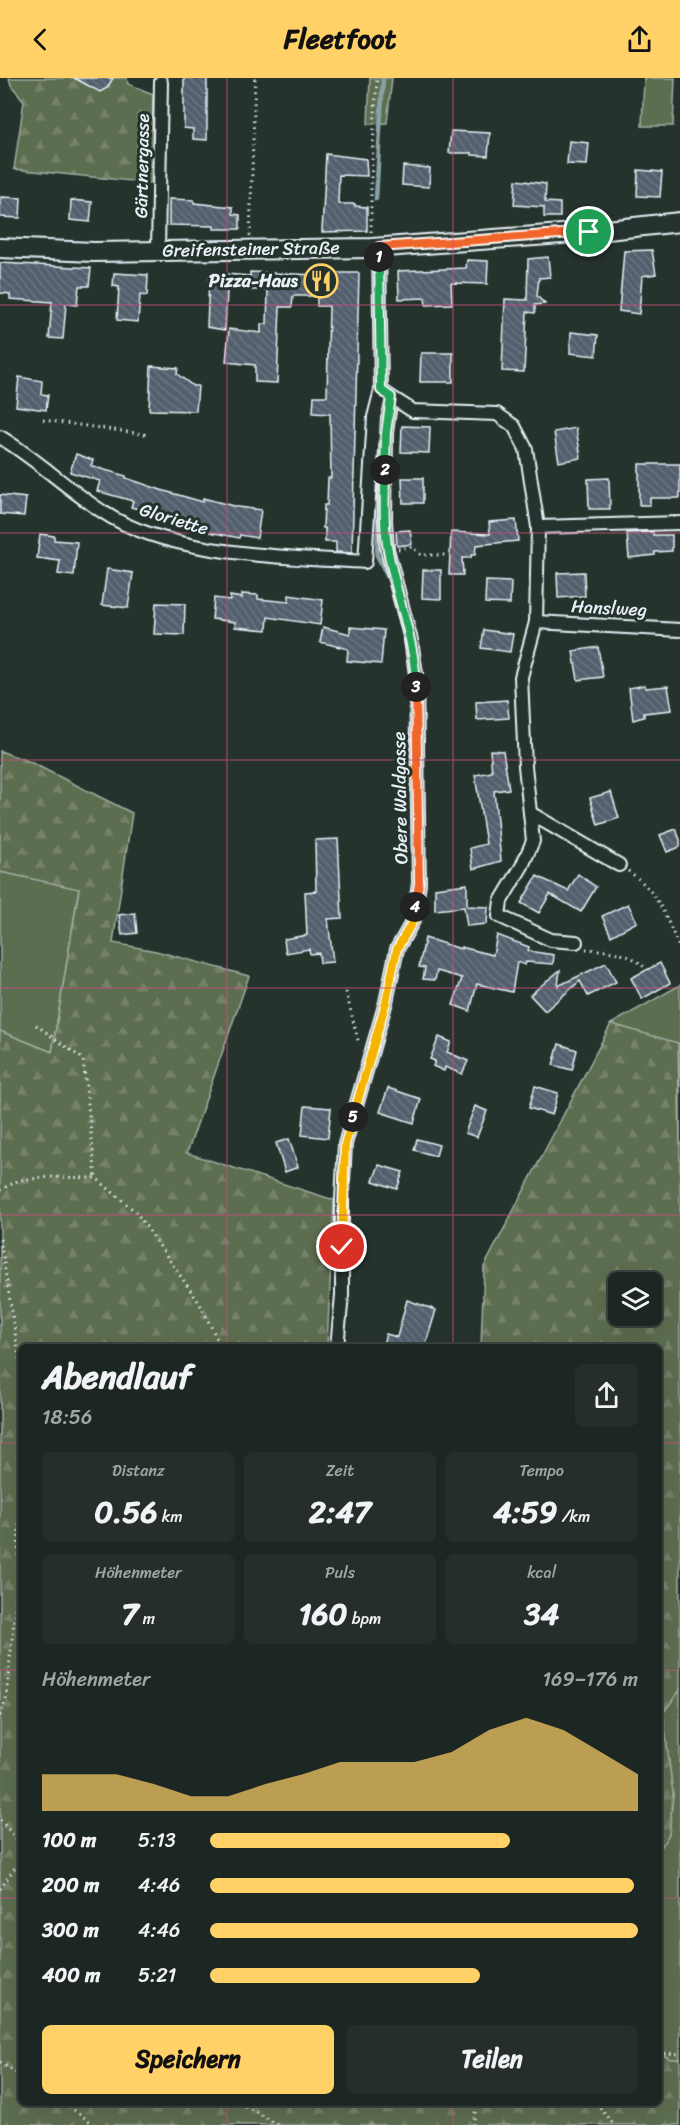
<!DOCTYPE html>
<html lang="de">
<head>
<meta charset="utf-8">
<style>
	:root { --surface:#1c2622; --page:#252e2a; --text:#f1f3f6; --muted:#a0a5a5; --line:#3a4340; --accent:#ffd166 }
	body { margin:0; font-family:Sriracha,sans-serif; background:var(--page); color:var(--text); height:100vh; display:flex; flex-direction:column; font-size:22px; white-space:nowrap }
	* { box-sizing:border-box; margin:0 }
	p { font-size:20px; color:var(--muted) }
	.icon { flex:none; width:33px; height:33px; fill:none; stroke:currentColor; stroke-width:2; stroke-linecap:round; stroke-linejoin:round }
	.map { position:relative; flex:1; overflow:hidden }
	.sheet { position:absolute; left:18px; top:1266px; width:644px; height:762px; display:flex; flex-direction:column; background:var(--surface); border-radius:9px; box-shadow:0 6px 24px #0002,0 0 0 2px var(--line) }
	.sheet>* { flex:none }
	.tools { position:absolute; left:608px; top:1194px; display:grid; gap:12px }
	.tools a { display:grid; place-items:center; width:54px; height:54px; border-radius:9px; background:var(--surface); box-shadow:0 6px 24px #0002,0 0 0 2px var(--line); font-size:30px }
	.pin { position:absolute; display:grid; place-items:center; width:51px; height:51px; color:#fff; margin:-26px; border:3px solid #fff; border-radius:50%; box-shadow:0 2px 6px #0007 }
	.km { position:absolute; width:30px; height:30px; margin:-15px; border-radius:50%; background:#222; color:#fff; font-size:16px; line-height:30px; text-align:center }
	.round { display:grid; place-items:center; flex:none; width:63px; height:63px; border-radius:9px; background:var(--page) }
	.overview { display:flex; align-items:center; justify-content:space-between; height:102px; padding:0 24px }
	h1 { font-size:33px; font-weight:800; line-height:45px }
	.figures { display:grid; grid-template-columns:repeat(3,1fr); gap:9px; height:102px; padding:6px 24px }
	.figures div { display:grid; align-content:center; border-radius:9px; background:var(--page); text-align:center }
	.figures b { font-size:30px; font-weight:800 }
	.figures small { font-size:16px; font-weight:400 }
	.figures p { font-size:16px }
	.chart { height:168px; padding:12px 24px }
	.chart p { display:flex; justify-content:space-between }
	.chart svg { width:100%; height:108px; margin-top:6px; fill:var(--accent); opacity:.7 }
	.button { display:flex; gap:12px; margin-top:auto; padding:12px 24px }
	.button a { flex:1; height:69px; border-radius:9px; background:var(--accent); color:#111; font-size:24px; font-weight:800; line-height:69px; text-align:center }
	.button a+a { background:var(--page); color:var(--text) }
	ul { padding:0 24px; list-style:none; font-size:20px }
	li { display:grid; grid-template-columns:96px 72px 1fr; align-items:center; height:45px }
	li i { height:15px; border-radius:8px; background:var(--accent) }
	header { display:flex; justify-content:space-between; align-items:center; height:78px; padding:0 24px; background:var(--accent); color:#111; font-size:27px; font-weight:800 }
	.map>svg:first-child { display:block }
</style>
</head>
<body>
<header><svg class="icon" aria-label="back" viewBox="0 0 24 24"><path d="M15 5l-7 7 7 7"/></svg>Fleetfoot<svg class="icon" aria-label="share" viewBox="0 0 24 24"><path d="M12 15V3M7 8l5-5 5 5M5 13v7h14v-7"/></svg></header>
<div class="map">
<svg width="680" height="2047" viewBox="0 0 680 2047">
	<defs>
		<pattern id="forest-firs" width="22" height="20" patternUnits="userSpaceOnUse" patternTransform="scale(1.5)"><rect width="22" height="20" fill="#5d6d4f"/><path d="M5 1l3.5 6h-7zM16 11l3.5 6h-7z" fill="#748269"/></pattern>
		<pattern id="building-back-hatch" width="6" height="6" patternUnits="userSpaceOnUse" patternTransform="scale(1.5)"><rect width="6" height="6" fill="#525f6c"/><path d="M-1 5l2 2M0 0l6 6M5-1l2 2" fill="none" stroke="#6b7682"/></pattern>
	</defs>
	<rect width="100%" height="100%" fill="#26332d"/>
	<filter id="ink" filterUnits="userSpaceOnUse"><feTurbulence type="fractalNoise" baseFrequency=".0167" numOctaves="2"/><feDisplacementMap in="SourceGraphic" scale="12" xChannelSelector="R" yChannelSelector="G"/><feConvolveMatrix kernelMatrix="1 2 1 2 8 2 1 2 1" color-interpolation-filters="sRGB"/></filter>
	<g filter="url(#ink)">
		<g fill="#5d6d4f" stroke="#a2afa4" stroke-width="1.5">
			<path d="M 370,0 L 392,0 L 387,45 L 368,46 Z"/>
			<path d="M 644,0 L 675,0 L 673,48 L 642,48 Z"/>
			<path d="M 0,794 L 79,810 L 52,974 L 0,953 Z"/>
			<path d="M 680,907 L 680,1066 L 678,966 L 611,946 Z"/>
			<path d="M 680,1612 L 680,1981 L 670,1981 L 659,1974 L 658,1773 L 669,1756 L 673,1716 L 663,1635 Z"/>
		</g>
		<g fill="url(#forest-firs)" stroke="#a2afa4" stroke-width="1.5" fill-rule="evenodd">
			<path d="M 9,0 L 127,0 L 128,6 L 153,16 L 151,105 L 14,91 L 24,23 L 11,7 Z"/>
			<path d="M 0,673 L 28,683 L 132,735 L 113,865 L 156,873 L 249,898 L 187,1075 L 334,1122 L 327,1269 L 21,1269 L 21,2025 L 658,2025 L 659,1974 L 670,1981 L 680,1981 L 680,2047 L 0,2047 L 0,953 L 52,974 L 79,811 L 0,794 Z"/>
			<path d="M 611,946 L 678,965 L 680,1066 L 680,1612 L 663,1635 L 673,1716 L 669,1756 L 659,1773 L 658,1269 L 481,1269 L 484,1189 ZM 651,1204 L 651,1238 L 618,1238 L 618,1204 Z"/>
		</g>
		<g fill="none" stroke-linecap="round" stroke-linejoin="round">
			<g stroke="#89a2a6" stroke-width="4.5">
				<path d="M 376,121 L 383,0"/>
				<path d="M 380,385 L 377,477 L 391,506"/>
			</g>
		</g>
		<g fill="url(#building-back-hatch)" stroke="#e8f1f8" stroke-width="1.5">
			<path d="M 74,0 L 113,0 L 107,10 L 100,14 Z"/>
			<path d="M 184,0 L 207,0 L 207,62 L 193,61 L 193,51 L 184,50 Z"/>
			<path d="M 451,53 L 490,55 L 488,78 L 472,77 L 472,75 L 449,75 Z"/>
			<path d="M 569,63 L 589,65 L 587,87 L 567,86 Z"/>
			<path d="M 326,76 L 366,81 L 367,98 L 339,97 L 338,126 L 355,126 L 355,128 L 367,129 L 367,153 L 322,154 Z"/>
			<path d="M 403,88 L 430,90 L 429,109 L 402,107 Z"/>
			<path d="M 638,92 L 662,94 L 660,119 L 637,118 Z"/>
			<path d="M 516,102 L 546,106 L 545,124 L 560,125 L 560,139 L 544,139 L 544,129 L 514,127 Z"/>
			<path d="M 1,119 L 21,120 L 20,140 L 0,139 Z"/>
			<path d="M 169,121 L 194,122 L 194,125 L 233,129 L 233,136 L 240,137 L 240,151 L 214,151 L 214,148 L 169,147 Z"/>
			<path d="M 71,122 L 92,124 L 90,144 L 70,142 Z"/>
			<path d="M 652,172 L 656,196 L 642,198 L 639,236 L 619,233 L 624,173 Z"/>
			<path d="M 548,179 L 550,199 L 539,200 L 537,218 L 545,226 L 535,227 L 535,235 L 527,234 L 524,294 L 502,293 L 505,221 L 527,222 L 528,181 Z"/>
			<path d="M 467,182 L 488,183 L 487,206 L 451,205 L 452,226 L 426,227 L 425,220 L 399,221 L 398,193 L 466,190 Z"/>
			<path d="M 0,185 L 91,190 L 89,208 L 79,208 L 77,227 L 66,226 L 63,261 L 49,260 L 52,224 L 10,221 L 10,216 L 0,215 Z"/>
			<path d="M 250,194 L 317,197 L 317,195 L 359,195 L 352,475 L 336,474 L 336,464 L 325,464 L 325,450 L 323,450 L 324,427 L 327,427 L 328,400 L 331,400 L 330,336 L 313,335 L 314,318 L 327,318 L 329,228 L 317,228 L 317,218 L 293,218 L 292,229 L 280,229 L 277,305 L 255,304 L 255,287 L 226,284 L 229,251 L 261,255 L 261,246 L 267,246 L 268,212 L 227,212 L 225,252 L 207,249 L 209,201 L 214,195 L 250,198 Z"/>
			<path d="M 114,195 L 148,197 L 147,218 L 140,217 L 138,244 L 117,242 L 119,209 L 113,208 Z"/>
			<path d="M 571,254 L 598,257 L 596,278 L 570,275 Z"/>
			<path d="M 421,275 L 453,275 L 453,304 L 420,304 Z"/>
			<path d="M 151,288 L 178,290 L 177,296 L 193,308 L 198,308 L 196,333 L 149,332 Z"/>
			<path d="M 19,299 L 42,303 L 41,316 L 48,317 L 46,332 L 16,328 Z"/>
			<path d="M 402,348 L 430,349 L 429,375 L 401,374 Z"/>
			<path d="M 576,350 L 581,380 L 559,384 L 554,354 Z"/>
			<path d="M 76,376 L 93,382 L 91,388 L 126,398 L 126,400 L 161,412 L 203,424 L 203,420 L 237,429 L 261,432 L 257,460 L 240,457 L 239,460 L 200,452 L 165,442 L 166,439 L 131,429 L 133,423 L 97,413 L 100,403 L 70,394 Z"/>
			<path d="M 639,386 L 680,386 L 680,420 L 650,420 L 650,427 L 639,427 Z"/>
			<path d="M 402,400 L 423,400 L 423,425 L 403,425 Z"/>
			<path d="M 609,400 L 610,431 L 589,431 L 588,401 Z"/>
			<path d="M 0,417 L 26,420 L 24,438 L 0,436 Z"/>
			<path d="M 516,442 L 518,463 L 476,467 L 475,477 L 471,477 L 471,480 L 462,480 L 463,497 L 449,497 L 451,454 L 490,456 L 489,444 Z"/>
			<path d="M 410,452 L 412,466 L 397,468 L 396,453 Z"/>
			<path d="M 653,454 L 653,457 L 672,457 L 672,473 L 655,474 L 655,477 L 629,480 L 627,455 Z"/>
			<path d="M 40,456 L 54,458 L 54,462 L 77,464 L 74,498 L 58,496 L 60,483 L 37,480 Z"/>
			<path d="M 107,491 L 133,495 L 128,530 L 102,527 Z"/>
			<path d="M 423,492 L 441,492 L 441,521 L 422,520 Z"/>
			<path d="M 584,494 L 585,518 L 558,520 L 557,495 Z"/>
			<path d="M 486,503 L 511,504 L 510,526 L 485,525 Z"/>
			<path d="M 242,516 L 258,517 L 258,521 L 289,524 L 289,517 L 323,522 L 320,547 L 268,539 L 267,552 L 235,549 L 235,544 L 212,541 L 214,520 L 230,522 L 230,518 L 242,520 Z"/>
			<path d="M 156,525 L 185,526 L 184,557 L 154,556 Z"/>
			<path d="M 323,549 L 350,556 L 350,549 L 384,552 L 381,586 L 347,583 L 348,571 L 320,564 Z"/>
			<path d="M 484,552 L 513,556 L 510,574 L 481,570 Z"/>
			<path d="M 598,569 L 603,599 L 578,602 L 573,573 Z"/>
			<path d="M 645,607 L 646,610 L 668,608 L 672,632 L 644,635 L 644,639 L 633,642 L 629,610 Z"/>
			<path d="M 507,622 L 509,640 L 477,642 L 476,624 Z"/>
			<path d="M 490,672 L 503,673 L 509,711 L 494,713 L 501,783 L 473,791 L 470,770 L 486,766 L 475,697 L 492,694 Z"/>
			<path d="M 611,714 L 619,740 L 598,747 L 590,720 Z"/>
			<path d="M 676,751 L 680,762 L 680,769 L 667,774 L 660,757 Z"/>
			<path d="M 338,761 L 342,840 L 328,841 L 333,884 L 320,885 L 319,875 L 310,876 L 309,871 L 286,875 L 284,861 L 307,857 L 305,814 L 316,813 L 315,762 Z"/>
			<path d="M 578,796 L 596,809 L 581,834 L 550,816 L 539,835 L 521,825 L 537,798 L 568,813 Z"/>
			<path d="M 467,806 L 467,828 L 488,829 L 487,846 L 467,848 L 464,829 L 435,832 L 435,810 Z"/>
			<path d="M 628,826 L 637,844 L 611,858 L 602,838 Z"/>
			<path d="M 135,835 L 137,855 L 122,857 L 119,837 Z"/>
			<path d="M 497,857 L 529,869 L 528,873 L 554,877 L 553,886 L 526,884 L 525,887 L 517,884 L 512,914 L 477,906 L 470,933 L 453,927 L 462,900 L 437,893 L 435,902 L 423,901 L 425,890 L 419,889 L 425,860 L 461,871 L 461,869 L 493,877 Z"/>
			<path d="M 606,885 L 616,904 L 588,918 L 580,903 L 545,933 L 530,917 L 560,892 L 558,908 Z"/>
			<path d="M 660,885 L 670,905 L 642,921 L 631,900 Z"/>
			<path d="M 439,959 L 451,964 L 447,974 L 468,983 L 462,996 L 445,989 L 444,993 L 433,988 L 435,983 L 430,981 Z"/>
			<path d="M 559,966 L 577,972 L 572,992 L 553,987 Z"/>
			<path d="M 535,1008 L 558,1015 L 552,1037 L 529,1030 Z"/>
			<path d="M 388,1010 L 421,1021 L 414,1045 L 380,1034 Z"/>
			<path d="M 305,1028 L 331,1030 L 328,1060 L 302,1057 Z"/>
			<path d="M 475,1028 L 487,1033 L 477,1059 L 465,1055 Z"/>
			<path d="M 289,1061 L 298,1089 L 285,1094 L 276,1065 Z"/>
			<path d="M 417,1061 L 439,1067 L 436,1078 L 414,1072 Z"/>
			<path d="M 379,1087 L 403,1094 L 397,1111 L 373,1103 Z"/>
			<path d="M 407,1222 L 436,1232 L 425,1269 L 382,1269 L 386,1256 L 397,1259 Z"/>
		</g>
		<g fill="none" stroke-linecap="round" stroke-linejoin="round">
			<defs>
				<g id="street">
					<path d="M 158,173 L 161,4"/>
					<path d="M 391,319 L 413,333 L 497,336 L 514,348 L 526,371 L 538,449 L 536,544 L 521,599 L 525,688 L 533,763 L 522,788 L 501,823 L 499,838 L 551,862 L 576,864"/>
					<path d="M 0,359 C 37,381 67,411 103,434 C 169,478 287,479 365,484 L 374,339 L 381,312"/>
					<path d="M 538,449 L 680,445"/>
					<path d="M 536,544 L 680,552"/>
					<path d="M 530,735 L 619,787"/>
					<path d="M 337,1269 L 342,1217 L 342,1121 L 345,1066 L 386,924 L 397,871 L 414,841 L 419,805 L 416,596 L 411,562 L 387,471 L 385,443 L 386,355 L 391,319 L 381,312 L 379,169"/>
				</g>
				<path id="secondary" d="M 0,170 L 94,174 L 372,170 L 589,154 L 680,144"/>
			</defs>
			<use href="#street" stroke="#e8f1f8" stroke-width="16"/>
			<use href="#secondary" stroke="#e8f1f8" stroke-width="22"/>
			<g stroke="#e8f1f8" stroke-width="3" stroke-dasharray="1.5 4.5" stroke-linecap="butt">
				<path d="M 371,154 L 371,101 L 377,0"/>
				<path d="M 250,158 L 255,0"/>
				<path d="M 43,342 L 150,357"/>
				<path d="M 398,471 L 412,469 L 421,477 L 449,477"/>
				<path d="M 628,793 C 659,814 665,838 680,871"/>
				<path d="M 586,871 C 604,872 636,875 646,892"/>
				<path d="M 346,914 L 359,966"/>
				<path d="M 36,947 L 83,981 L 96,1100"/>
				<path d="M 0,1112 L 19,1102 L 51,1099 L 96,1100 L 136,1134 L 200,1226 L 221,1269"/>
				<path d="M 0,1161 L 21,1291"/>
				<path d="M 0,1638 L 6,1621 L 17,1512 L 21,1386"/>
				<path d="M 0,1742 L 21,1766"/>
				<path d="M 0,1811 L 18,1785 L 21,1774"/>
				<path d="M 658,1975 L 680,1976"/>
				<path d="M 0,1984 L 21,1998"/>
				<path d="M 64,2025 L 95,2047"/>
				<path d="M 240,2025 L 278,2047"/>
				<path d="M 596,2025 L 614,2047"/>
				<path d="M 473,2047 L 477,2025"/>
			</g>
			<use href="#street" stroke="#26332d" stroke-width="12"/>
			<use href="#secondary" stroke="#26332d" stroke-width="18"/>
		</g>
	</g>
	<g fill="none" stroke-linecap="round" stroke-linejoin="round" filter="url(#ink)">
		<defs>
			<path id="split-1" d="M 379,179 L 379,169 L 589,154"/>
			<path id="split-2" d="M 379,179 L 381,312 L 391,319 L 386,355 L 385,392"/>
			<path id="split-3" d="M 385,392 C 385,419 383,446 388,472 C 396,518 415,561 416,609"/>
			<path id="split-4" d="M 415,829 L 419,805 L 416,609"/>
			<path id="split-5" d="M 353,1039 L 386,924 L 397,871 L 414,841 L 415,829"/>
			<path id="split-6" d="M 342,1169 L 345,1066 L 353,1039"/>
		</defs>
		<use href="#split-1" stroke="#fff" stroke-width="12"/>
		<use href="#split-2" stroke="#fff" stroke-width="12"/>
		<use href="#split-3" stroke="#fff" stroke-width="12"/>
		<use href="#split-4" stroke="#fff" stroke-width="12"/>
		<use href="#split-5" stroke="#fff" stroke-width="12"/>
		<use href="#split-6" stroke="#fff" stroke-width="12"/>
		<use href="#split-1" stroke="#f0652b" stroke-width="8"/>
		<use href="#split-2" stroke="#22a559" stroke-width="8"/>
		<use href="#split-3" stroke="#22a559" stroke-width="8"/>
		<use href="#split-4" stroke="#f0652b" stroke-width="8"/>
		<use href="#split-5" stroke="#f5b400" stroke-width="8"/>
		<use href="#split-6" stroke="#f5b400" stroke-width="8"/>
	</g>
	<path fill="none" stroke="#cc4e82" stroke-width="1.5" stroke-opacity="0.55" d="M 227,0 L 227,1269M 453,0 L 453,1269M 0,227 L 680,227M 0,455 L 680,455M 0,682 L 680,682M 0,910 L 680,910M 0,1137 L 680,1137M 0,1365 L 21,1365M 658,1365 L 680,1365M 0,1592 L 21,1592M 658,1592 L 680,1592M 0,1820 L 21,1820M 658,1820 L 680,1820M 227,2025 L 227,2047M 453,2025 L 453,2047"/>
	<defs>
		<symbol id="restaurant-ring" viewBox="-11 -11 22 22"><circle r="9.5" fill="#26332d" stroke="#ffd166" stroke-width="1.5"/><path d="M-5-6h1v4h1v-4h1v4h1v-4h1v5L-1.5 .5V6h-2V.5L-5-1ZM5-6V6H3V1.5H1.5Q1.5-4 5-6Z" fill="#ffd166"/></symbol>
	</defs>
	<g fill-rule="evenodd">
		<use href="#restaurant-ring" x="302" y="184" width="38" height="38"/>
	</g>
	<g text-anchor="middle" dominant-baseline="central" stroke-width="6" stroke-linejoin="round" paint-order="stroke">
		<g font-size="18" fill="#e8f1f8" stroke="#26332d">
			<text transform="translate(142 88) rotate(-89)">Gärtnergasse</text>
			<text transform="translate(251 171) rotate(-1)">Greifensteiner Straße</text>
			<text transform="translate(174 441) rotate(17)">Gloriette</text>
			<text transform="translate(609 530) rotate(3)">Hanslweg</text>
			<text transform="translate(400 720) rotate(-91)">Obere Waldgasse</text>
		</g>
		<g font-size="18" font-weight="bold" fill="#e8f1f8" stroke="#26332d" text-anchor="end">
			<text x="298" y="203">Pizza-Haus</text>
		</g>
	</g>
</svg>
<div class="tools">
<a><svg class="icon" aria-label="layers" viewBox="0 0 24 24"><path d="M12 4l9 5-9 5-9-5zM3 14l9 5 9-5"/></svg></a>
</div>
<div class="pin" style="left:589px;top:154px;background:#1e9e55"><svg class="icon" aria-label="arrive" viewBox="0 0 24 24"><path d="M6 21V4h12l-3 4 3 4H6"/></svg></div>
<div class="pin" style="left:342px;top:1169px;background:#d93025"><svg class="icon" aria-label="check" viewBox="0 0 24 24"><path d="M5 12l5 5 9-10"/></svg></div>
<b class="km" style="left:379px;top:179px">1</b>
<b class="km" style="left:385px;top:392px">2</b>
<b class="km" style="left:416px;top:609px">3</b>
<b class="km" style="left:415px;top:829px">4</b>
<b class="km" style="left:353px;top:1039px">5</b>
<section class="sheet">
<div class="overview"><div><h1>Abendlauf</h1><p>18:56</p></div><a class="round"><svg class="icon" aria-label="share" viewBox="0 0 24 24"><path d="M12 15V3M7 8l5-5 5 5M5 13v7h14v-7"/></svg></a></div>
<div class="figures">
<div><p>Distanz</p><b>0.56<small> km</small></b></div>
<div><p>Zeit</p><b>2:47</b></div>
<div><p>Tempo</p><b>4:59<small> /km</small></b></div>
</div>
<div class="figures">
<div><p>Höhenmeter</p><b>7<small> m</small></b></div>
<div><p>Puls</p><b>160<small> bpm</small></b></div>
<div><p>kcal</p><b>34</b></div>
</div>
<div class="chart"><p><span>Höhenmeter</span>169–176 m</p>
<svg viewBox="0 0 160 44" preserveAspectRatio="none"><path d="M0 44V29L10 29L20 29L30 33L40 38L50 38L60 33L70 29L80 24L90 24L100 24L110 20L120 11L130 6L140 11L150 20L160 29V44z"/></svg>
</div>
<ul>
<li><b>100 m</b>5:13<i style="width:70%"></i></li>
<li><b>200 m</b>4:46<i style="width:99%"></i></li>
<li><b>300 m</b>4:46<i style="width:100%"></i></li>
<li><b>400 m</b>5:21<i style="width:63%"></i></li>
</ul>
<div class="button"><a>Speichern</a><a>Teilen</a></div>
</section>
</div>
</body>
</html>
